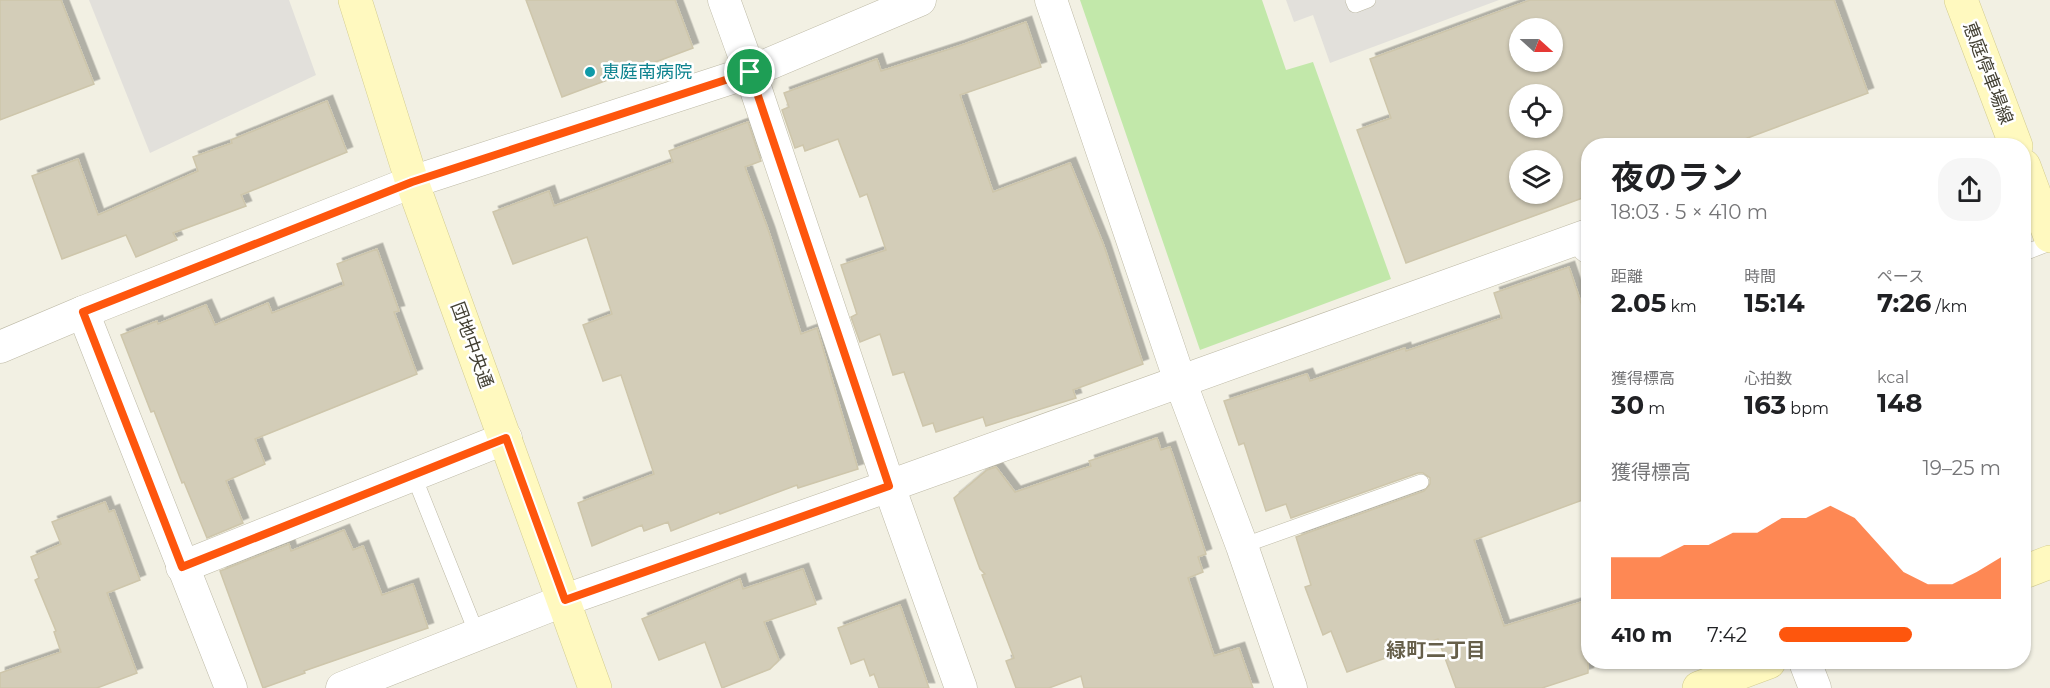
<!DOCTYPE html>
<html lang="ja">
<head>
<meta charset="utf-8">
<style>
	:root { --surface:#fff; --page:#f6f6f6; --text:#202124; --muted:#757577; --accent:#fe560d }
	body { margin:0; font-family:Montserrat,"Noto Sans JP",sans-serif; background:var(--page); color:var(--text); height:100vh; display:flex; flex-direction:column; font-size:22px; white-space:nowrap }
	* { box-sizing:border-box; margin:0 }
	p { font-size:20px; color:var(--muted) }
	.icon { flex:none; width:33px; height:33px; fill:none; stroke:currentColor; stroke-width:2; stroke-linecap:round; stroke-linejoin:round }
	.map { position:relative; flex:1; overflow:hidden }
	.sheet { position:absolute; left:1581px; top:138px; width:450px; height:531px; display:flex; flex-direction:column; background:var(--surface); border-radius:24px; box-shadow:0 2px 4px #0004 }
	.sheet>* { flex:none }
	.needle { width:39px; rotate:111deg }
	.buttons { position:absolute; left:1509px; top:18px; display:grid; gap:12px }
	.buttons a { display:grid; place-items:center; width:54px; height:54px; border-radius:50%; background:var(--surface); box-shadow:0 2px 4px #0004; font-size:30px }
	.pin { position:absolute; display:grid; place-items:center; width:51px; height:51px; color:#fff; margin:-26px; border:3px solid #fff; border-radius:50%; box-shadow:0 2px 6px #0007 }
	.round { display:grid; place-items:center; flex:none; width:63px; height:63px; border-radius:24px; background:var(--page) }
	.overview { display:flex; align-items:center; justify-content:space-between; height:102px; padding:0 30px }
	h1 { font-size:33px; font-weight:700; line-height:45px }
	.metrics { display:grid; grid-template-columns:repeat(3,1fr); gap:9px; height:102px; padding:6px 30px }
	.metrics div { display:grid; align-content:center }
	.metrics b { font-size:26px; font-weight:700 }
	.metrics small { font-size:16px; font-weight:400 }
	.metrics p { font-size:16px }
	.chart { height:168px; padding:12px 30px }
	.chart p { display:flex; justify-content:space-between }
	.chart svg { width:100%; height:108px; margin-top:6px; fill:var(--accent); opacity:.7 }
	ul { padding:0 30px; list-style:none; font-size:20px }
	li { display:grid; grid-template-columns:96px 72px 1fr; align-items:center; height:45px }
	li i { height:15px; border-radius:8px; background:var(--accent) }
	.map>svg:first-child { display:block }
</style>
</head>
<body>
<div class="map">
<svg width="2050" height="688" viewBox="0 0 2050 688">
	<defs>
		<filter id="shadow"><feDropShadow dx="5.5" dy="-5.5" stdDeviation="0" flood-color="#0004"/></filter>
	</defs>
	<rect width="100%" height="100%" fill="#f2f0e3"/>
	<path fill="#c2e8aa" d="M 1080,0 L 1262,0 L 1286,70 L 1313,62 L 1391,279 L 1200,350 Z"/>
	<g fill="#e2e0db">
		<path d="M 89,0 L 289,0 L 316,75 L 150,153 Z"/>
		<path d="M 1286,0 L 1499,0 L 1330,63 L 1313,15 L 1294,22 Z"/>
	</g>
	<g fill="#d3cdb8" stroke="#cec6ab" stroke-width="1.5" fill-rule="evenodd" filter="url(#shadow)">
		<path d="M 0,0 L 61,0 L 94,84 L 0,120 Z"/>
		<path d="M 526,0 L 675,0 L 693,48 L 562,97 Z"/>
		<path d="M 1530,0 L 1834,0 L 1868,93 L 1726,146 L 1588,146 L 1588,196 L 1406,263 L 1357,130 L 1391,118 L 1370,59 ZM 1520,28 L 1552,28 L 1552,62 L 1520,62 ZM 1520,94 L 1552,94 L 1552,128 L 1520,128 ZM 1520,160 L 1552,160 L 1552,194 L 1520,194 Z"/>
		<path d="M 1026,22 L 1041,67 L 960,95 L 993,192 L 1070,163 L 1104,246 L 1143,364 L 1073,390 L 1076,398 L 986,426 L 983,417 L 936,432 L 933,423 L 923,426 L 904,372 L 893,375 L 880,334 L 860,342 L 851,317 L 857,314 L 841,265 L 886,250 L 867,194 L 860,197 L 838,139 L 805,151 L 803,145 L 795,148 L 782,110 L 789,107 L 784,93 L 877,59 L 881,71 L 959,46 Z"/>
		<path d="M 327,101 L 347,152 L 241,195 L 246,206 L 173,233 L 177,240 L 136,257 L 126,235 L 62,259 L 32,176 L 78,159 L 98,215 L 198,171 L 193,157 L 232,143 L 231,140 Z"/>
		<path d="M 748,122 L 761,161 L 745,167 L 769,232 L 801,334 L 817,328 L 858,469 L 798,488 L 797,485 L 720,514 L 719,512 L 671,531 L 668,522 L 644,531 L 642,525 L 592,546 L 578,503 L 654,474 L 621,375 L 603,381 L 583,325 L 612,314 L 587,237 L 513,264 L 493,212 L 549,191 L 554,206 L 673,162 L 669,151 Z"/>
		<path d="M 377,249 L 399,311 L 394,312 L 417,374 L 255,439 L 265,464 L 226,481 L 243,523 L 207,538 L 184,482 L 182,483 L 154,411 L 151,412 L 121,335 L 157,321 L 158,324 L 206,305 L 215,325 L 268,303 L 272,313 L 344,285 L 337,264 Z"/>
		<path d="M 1569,267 L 1588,324 L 1588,498 L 1474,540 L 1504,626 L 1588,600 L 1588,673 L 1542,688 L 1456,688 L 1438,639 L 1347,672 L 1331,631 L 1323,635 L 1305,587 L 1311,585 L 1296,537 L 1424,491 L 1430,484 L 1430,478 L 1423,473 L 1418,473 L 1291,518 L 1286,504 L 1266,511 L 1244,443 L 1239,445 L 1224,401 L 1307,374 L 1310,381 L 1405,348 L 1406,351 L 1502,318 L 1494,293 Z"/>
		<path d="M 1157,438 L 1161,450 L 1170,447 L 1206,554 L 1198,557 L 1203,572 L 1188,578 L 1214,656 L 1239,648 L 1253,688 L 1084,688 L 1081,676 L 1049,688 L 1016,688 L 1006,661 L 1014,658 L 982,575 L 985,574 L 980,569 L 954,498 L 987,470 L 996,467 L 1015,492 L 1091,466 L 1089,461 Z"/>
		<path d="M 105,502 L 109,512 L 114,510 L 140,580 L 107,593 L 137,673 L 97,688 L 0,688 L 0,673 L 61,652 L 54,632 L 56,631 L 35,580 L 39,578 L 31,557 L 61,544 L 52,522 Z"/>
		<path d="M 344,530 L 353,550 L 363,546 L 382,595 L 413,584 L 428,628 L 304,671 L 305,673 L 263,688 L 220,571 L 289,544 L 291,551 Z"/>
		<path d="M 803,569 L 816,604 L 764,622 L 779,660 L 770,669 L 722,688 L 705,642 L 659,660 L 642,619 L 740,579 L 743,589 Z"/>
		<path d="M 900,605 L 929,688 L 879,688 L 874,674 L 870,676 L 864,659 L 851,664 L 838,628 Z"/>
	</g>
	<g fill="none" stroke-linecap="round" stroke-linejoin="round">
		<defs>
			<g id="lane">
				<path d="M 1353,0 L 1355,5 L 1368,0"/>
				<path d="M 2024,253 L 2050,243"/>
				<path d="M 413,474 L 477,634"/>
				<path d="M 1242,546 L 1421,482"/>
			</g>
			<g id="street">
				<path d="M 724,0 L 750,72 L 889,486 L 961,688"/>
				<path d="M 1051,0 L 1180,381 L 1242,546 L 1291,688"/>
				<path d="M 83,312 L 231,688"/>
				<path d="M 0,347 L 83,312 L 412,182 L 750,72 L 920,0"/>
				<path d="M 182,567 L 506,438"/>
				<path d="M 1805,662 L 1815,688"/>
				<path d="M 342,688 L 565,600 L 889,486 L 1585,236 L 1588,247"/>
			</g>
			<g id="secondary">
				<path d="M 355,0 L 412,182 L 595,688"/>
				<path d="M 1961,0 L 2016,146"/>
				<path d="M 2024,166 L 2050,236"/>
				<path d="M 2024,572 L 2050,562"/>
				<path d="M 1699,688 L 1769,662"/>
			</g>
		</defs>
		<use href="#lane" stroke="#bdb9a5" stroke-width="16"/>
		<use href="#street" stroke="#bdb9a5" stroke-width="33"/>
		<use href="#secondary" stroke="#d3cc91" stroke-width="34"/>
		<use href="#lane" stroke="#fff" stroke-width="15"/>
		<use href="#street" stroke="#fff" stroke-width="32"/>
		<use href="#secondary" stroke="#fff9bf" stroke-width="33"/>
	</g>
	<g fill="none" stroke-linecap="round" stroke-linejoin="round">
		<defs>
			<path id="route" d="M 750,72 L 889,486 L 565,600 L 506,438 L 182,567 L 83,312 L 412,182 Z"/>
		</defs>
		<use href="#route" stroke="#fff" stroke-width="12"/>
		<use href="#route" stroke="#fe560d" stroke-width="8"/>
	</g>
	<circle fill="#0f9aa8" stroke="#fff" stroke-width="2" cx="590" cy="72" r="6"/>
	<g text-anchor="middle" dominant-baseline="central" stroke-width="5" stroke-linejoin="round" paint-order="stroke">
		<g font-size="18" fill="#0d838f" stroke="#fff" text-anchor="start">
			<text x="602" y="72">恵庭南病院</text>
		</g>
		<g font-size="18" fill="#434033" stroke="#fff">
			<text transform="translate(1988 73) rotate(69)">恵庭停車場線</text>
			<text transform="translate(472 345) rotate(70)">団地中央通</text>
		</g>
		<g font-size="20" font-weight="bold" fill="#665f4a" stroke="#fff">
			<text x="1436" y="650">緑町二丁目</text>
		</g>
	</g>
</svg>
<div class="buttons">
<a><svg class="needle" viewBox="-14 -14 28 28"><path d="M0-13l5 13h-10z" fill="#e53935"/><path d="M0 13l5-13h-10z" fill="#757577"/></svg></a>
<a><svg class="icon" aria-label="locate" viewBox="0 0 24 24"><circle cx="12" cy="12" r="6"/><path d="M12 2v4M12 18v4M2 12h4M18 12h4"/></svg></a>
<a><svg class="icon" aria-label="layers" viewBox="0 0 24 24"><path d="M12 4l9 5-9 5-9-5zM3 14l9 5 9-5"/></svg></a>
</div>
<div class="pin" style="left:750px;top:72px;background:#1e9e55"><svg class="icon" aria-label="arrive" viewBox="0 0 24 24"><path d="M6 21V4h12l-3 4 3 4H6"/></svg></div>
<section class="sheet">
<div class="overview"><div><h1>夜のラン</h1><p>18:03 · 5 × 410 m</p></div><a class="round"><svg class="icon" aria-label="share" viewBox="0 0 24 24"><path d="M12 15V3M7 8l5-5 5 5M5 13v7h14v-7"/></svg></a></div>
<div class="metrics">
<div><p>距離</p><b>2.05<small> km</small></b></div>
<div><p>時間</p><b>15:14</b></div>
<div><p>ペース</p><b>7:26<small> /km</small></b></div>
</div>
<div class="metrics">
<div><p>獲得標高</p><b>30<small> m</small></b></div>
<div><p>心拍数</p><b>163<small> bpm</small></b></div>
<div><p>kcal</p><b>148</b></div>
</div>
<div class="chart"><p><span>獲得標高</span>19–25 m</p>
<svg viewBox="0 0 160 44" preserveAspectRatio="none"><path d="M0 44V27L10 27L20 27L30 22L40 22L50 17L60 17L70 11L80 11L90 6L100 11L110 22L120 33L130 38L140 38L150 33L160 27V44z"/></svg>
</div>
<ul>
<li><b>410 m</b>7:42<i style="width:60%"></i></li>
</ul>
</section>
</div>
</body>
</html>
